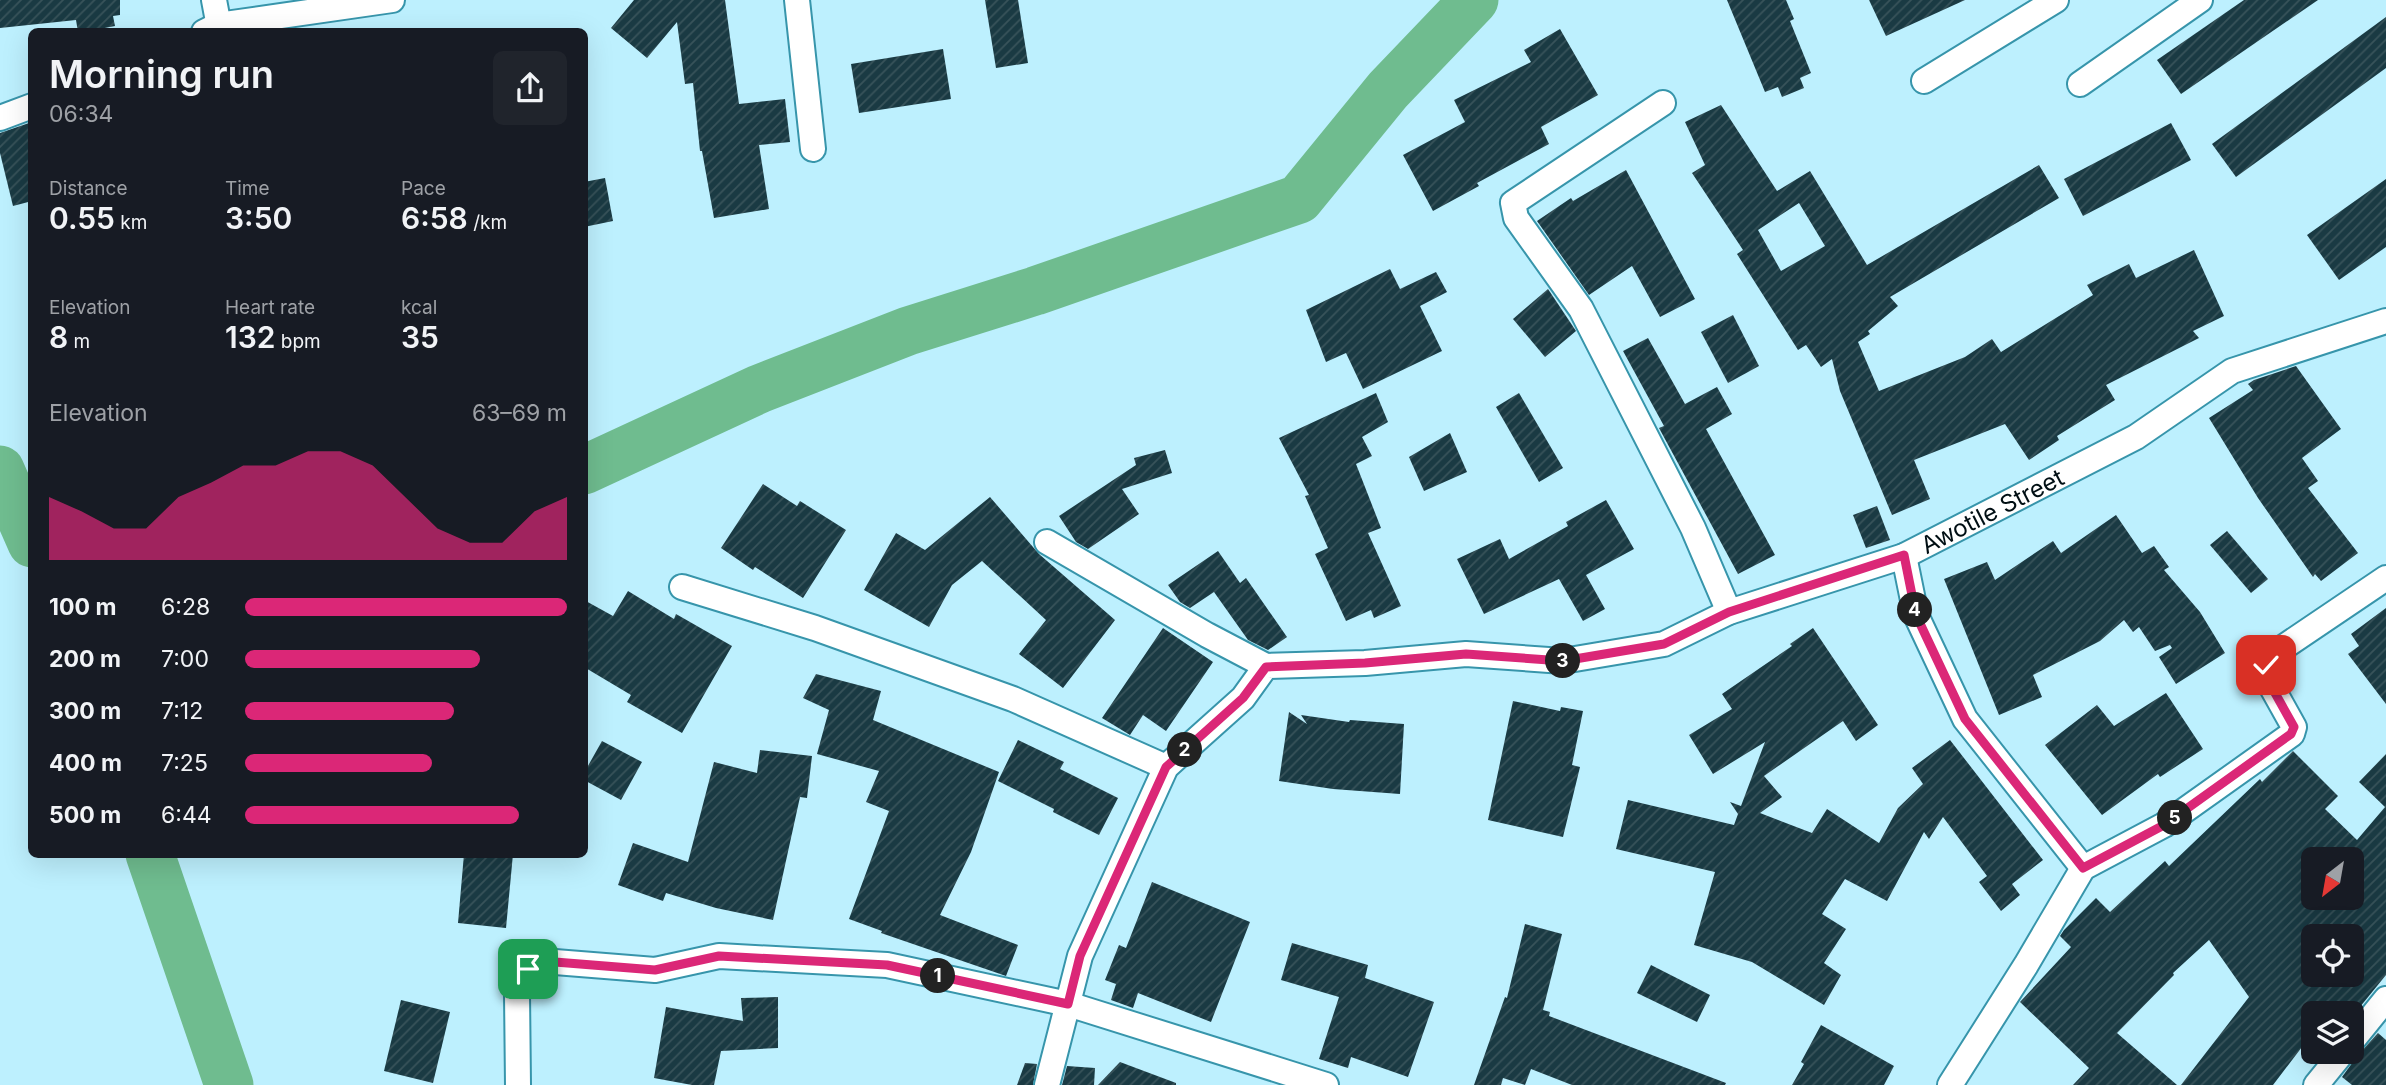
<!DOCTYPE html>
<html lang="en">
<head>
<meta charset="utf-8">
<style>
	:root { --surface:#171b24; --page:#20242c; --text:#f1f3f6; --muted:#9ea1a6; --accent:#db2777 }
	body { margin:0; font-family:Inter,sans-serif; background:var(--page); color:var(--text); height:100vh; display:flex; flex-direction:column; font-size:26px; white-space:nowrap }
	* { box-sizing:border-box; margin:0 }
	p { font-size:23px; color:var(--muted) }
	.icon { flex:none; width:38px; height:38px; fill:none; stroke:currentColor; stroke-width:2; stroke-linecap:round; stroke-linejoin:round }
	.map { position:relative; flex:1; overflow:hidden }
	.side { position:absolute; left:28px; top:28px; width:560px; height:830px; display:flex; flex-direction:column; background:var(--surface); border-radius:10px; box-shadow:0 7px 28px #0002 }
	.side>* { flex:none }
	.needle { width:46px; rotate:211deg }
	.fabs { position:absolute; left:2301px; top:847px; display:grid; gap:14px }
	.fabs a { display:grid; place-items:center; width:63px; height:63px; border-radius:10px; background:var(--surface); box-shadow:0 7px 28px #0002; font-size:35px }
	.pin { position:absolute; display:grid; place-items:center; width:60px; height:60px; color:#fff; margin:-30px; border-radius:14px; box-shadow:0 4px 10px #0006 }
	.km { position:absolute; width:35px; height:35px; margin:-18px; border-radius:50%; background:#222; color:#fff; font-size:19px; line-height:35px; text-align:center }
	.round { display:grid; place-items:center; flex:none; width:74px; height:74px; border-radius:10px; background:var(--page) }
	.overview { display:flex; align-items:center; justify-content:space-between; height:119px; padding:0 21px }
	h1 { font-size:38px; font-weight:600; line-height:52px }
	.metrics { display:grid; grid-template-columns:repeat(3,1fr); gap:10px; height:119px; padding:7px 21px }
	.metrics div { display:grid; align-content:center }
	.metrics b { font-size:30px; font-weight:600 }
	.metrics small { font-size:19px; font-weight:400 }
	.metrics p { font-size:19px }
	.chart { height:196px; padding:14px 21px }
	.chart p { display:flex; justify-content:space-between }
	.chart svg { width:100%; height:126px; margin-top:7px; fill:var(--accent); opacity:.7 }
	ul { padding:0 21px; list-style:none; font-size:23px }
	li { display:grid; grid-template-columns:112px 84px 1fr; align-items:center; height:52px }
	li i { height:18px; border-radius:9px; background:var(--accent) }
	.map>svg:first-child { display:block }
</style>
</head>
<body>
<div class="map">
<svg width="2386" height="1085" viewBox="0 0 2386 1085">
	<defs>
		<pattern id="building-hatch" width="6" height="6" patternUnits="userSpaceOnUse" patternTransform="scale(1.75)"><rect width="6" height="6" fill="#1a3a43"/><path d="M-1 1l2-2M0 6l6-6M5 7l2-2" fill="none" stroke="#38535a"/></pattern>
	</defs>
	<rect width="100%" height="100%" fill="#bdf0fe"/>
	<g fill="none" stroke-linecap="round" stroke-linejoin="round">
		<g stroke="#6fbc8f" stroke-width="49">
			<path d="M 0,470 L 32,543"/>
			<path d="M 584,470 L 759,389 L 908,331 L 1035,291 L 1299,199 L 1388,90 L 1474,0"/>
			<path d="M 150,854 L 229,1085"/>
		</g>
	</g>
	<g fill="url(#building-hatch)" fill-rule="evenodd">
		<path d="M 0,0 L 120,0 L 120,15 L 113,16 L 115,26 L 84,32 L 78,32 L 76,20 L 0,28 Z"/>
		<path d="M 634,0 L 725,0 L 739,104 L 785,99 L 790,142 L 759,145 L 769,209 L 714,218 L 702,151 L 700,151 L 693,83 L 685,84 L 677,22 L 647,58 L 611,28 Z"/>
		<path d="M 985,0 L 1018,0 L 1028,63 L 996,68 Z"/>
		<path d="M 1727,0 L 1786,0 L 1794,19 L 1790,21 L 1811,73 L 1800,78 L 1804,88 L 1782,97 L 1778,87 L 1765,92 Z"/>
		<path d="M 1869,0 L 1965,0 L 1886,36 Z"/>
		<path d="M 2244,0 L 2318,0 L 2181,94 L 2157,60 Z"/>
		<path d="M 2386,17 L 2386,68 L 2236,177 L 2212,144 Z"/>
		<path d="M 1560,29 L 1598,95 L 1541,127 L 1549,144 L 1477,183 L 1479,186 L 1433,211 L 1403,155 L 1465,122 L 1454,100 L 1531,62 L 1524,50 Z"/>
		<path d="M 943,49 L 951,99 L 859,113 L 851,64 Z"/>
		<path d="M 1721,105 L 1777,191 L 1810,171 L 1867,265 L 2039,165 L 2059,198 L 1890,297 L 1898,306 L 1868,331 L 1870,334 L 1858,342 L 1879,391 L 1965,357 L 1992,339 L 2001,352 L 2093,295 L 2087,285 L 2129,264 L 2136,278 L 2194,250 L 2224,316 L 2193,331 L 2199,338 L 2106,385 L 2115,400 L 2057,436 L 2059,440 L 2029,460 L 2005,424 L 1914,460 L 1930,499 L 1892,515 L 1840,391 L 1832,359 L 1821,367 L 1806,345 L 1798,350 L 1737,254 L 1743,250 L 1692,173 L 1705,165 L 1685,122 ZM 1799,203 L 1825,246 L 1781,271 L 1758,230 Z"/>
		<path d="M 32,122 L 32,201 L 13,206 L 0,153 L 0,133 Z"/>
		<path d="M 2171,123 L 2191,160 L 2083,216 L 2064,179 Z"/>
		<path d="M 1626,170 L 1695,299 L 1660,317 L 1632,266 L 1589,295 L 1537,221 L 1571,198 L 1573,201 Z"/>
		<path d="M 605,178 L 613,221 L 584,227 L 584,182 Z"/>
		<path d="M 2386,179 L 2386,247 L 2339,280 L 2307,235 Z"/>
		<path d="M 1390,269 L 1400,289 L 1436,272 L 1447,292 L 1420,306 L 1442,351 L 1363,389 L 1346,353 L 1326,362 L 1306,310 Z"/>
		<path d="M 1548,289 L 1576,331 L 1545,357 L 1513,319 Z"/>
		<path d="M 1733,315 L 1759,366 L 1728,383 L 1701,332 Z"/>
		<path d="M 1648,338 L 1685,404 L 1717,387 L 1732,414 L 1706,429 L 1775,555 L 1738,574 L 1659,428 L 1664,426 L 1623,351 Z"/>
		<path d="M 2296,366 L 2341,429 L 2302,458 L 2318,481 L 2308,488 L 2358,553 L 2321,581 L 2315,574 L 2313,577 L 2258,498 L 2209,418 L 2253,390 L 2248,384 L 2254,380 Z"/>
		<path d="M 1376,393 L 1388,422 L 1362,437 L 1372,456 L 1356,464 L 1381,528 L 1368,533 L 1401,606 L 1374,618 L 1371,610 L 1346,621 L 1315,554 L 1328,548 L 1305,496 L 1309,495 L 1279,438 Z"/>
		<path d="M 1519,393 L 1563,468 L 1539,482 L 1496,407 Z"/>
		<path d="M 1450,433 L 1467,472 L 1424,491 L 1409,457 Z"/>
		<path d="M 1165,450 L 1172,473 L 1122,489 L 1139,514 L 1088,549 L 1076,542 L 1059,516 L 1136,465 L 1134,458 Z"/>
		<path d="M 763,484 L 797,506 L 800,501 L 846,530 L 803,598 L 755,567 L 753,570 L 721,548 Z"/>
		<path d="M 990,497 L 1039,554 L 1115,620 L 1063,688 L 1019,654 L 1046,620 L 982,561 L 952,585 L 929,627 L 864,590 L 896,533 L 925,550 Z"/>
		<path d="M 1606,500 L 1634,549 L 1586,575 L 1605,609 L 1583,621 L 1559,579 L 1484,614 L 1457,559 L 1500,539 L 1509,559 L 1568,526 L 1566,522 Z"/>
		<path d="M 1877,506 L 1890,540 L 1866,548 L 1853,515 Z"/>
		<path d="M 2116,515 L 2142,553 L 2154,546 L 2169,567 L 2164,570 L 2200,612 L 2225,653 L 2176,684 L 2159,657 L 2172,648 L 2170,645 L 2155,651 L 2139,627 L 2133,632 L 2124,620 L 2100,641 L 2033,675 L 2042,697 L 1999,715 L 1944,579 L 1987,562 L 1995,580 L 2053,541 L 2061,553 Z"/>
		<path d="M 2227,531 L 2268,579 L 2251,593 L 2210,545 Z"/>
		<path d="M 1218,551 L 1240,583 L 1246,578 L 1287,637 L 1268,650 L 1248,640 L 1214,592 L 1190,608 L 1180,602 L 1168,585 Z"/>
		<path d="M 628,591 L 674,619 L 676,614 L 732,646 L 682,733 L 627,702 L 631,695 L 584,667 L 584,600 L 613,616 Z"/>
		<path d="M 2386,608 L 2386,704 L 2348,654 L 2359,646 L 2351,634 Z"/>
		<path d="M 1163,628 L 1213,662 L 1166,731 L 1143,715 L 1130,735 L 1102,718 Z"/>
		<path d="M 1813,628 L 1878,725 L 1856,741 L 1843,721 L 1764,776 L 1782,797 L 1760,813 L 1812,833 L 1827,809 L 1879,843 L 1898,808 L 1923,784 L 1912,768 L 1950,740 L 2043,860 L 2012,884 L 2020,895 L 2001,911 L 1979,882 L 1987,876 L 1943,817 L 1929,839 L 1924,832 L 1887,901 L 1845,879 L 1822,914 L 1846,929 L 1824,963 L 1841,975 L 1824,1005 L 1752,962 L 1694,945 L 1715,872 L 1616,849 L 1628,800 L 1734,825 L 1738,814 L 1730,802 L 1741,806 L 1765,742 L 1713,774 L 1689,735 L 1732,709 L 1722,694 L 1792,646 L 1790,644 Z"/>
		<path d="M 816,674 L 881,691 L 873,720 L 999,772 L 971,852 L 940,915 L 1018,945 L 1006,976 L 881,933 L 882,931 L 849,919 L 889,811 L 866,802 L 879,771 L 817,754 L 829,710 L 803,698 Z"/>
		<path d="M 2166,693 L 2203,749 L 2160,777 L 2158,774 L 2102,815 L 2045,745 L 2097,705 L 2114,726 Z"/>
		<path d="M 1513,701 L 1560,711 L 1561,707 L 1583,711 L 1572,765 L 1580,767 L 1563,837 L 1488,820 Z"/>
		<path d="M 1289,712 L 1307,724 L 1301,715 L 1349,722 L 1350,720 L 1404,724 L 1400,794 L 1333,789 L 1279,781 Z"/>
		<path d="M 1018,740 L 1064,762 L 1060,769 L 1118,798 L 1099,835 L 1053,812 L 1054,809 L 998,781 Z"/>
		<path d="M 602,741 L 642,762 L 621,800 L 584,780 L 584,773 Z"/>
		<path d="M 760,750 L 812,756 L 807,798 L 800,797 L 773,920 L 716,908 L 666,893 L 663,901 L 618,885 L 633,843 L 688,862 L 714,762 L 757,773 Z"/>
		<path d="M 2293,751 L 2338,796 L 2325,809 L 2357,840 L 2385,807 L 2359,782 L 2386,754 L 2386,975 L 2355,1013 L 2314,1013 L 2314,1056 L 2302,1047 L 2273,1085 L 2181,1085 L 2249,997 L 2209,940 L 2173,973 L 2174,975 L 2117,1033 L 2177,1085 L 2073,1085 L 2089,1068 L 2020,1002 L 2071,947 L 2060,936 L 2064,930 L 2096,898 L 2110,912 L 2165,861 L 2169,866 L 2260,779 L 2262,782 ZM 2314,859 L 2352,859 L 2352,898 L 2314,898 ZM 2314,936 L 2352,936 L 2352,975 L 2314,975 Z"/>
		<path d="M 464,854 L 513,854 L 506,928 L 458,923 Z"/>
		<path d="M 1152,882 L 1250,922 L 1211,1022 L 1138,993 L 1133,1008 L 1111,1000 L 1116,984 L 1105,980 L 1119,945 L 1126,948 Z"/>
		<path d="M 1525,924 L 1562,934 L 1543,1010 L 1550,1012 L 1549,1016 L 1726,1083 L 1725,1085 L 1572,1085 L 1531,1069 L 1525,1085 L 1503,1078 L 1501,1085 L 1474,1085 L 1505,997 L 1507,998 Z"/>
		<path d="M 1292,943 L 1368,965 L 1365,978 L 1434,1002 L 1408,1077 L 1351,1057 L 1348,1068 L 1319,1059 L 1339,997 L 1281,980 Z"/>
		<path d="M 1651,965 L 1710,995 L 1697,1022 L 1637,993 Z"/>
		<path d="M 778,997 L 778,1048 L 721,1051 L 714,1085 L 692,1085 L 654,1078 L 666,1007 L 743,1021 L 741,998 Z"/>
		<path d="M 401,1000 L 450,1012 L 433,1083 L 384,1071 Z"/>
		<path d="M 1821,1025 L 1894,1066 L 1884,1085 L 1792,1085 L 1804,1064 L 1801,1062 Z"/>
		<path d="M 2378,1033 L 2386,1040 L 2386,1085 L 2352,1085 L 2342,1077 L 2358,1055 Z"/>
		<path d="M 1120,1062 L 1176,1083 L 1176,1085 L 1098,1085 Z"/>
		<path d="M 1025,1063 L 1037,1064 L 1033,1085 L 1017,1085 Z"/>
		<path d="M 1067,1066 L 1095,1068 L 1094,1085 L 1062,1085 Z"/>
	</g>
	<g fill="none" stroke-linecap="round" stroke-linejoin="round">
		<defs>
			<g id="minor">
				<path d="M 214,0 L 220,32"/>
				<path d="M 797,0 L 813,149"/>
				<path d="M 204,32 L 218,25 L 392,0"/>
				<path d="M 1924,81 L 2056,0"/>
				<path d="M 2080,84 L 2200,0"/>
				<path d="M 1663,103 L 1513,203 L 1516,218 L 1581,309 L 1693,528 L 1729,612"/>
				<path d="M 0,118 L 32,106"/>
				<path d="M 1047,542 L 1207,635 L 1266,666"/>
				<path d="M 1904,556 L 1916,615 L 1965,719 L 2083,868"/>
				<path d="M 682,587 L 815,628 L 1013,699 L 1166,767"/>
				<path d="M 2352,1041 L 2386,999"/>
				<path d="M 518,1085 L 517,994 L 528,969 L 555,962 L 655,970 L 719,956 L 887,965 L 1068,1004 L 1326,1085"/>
				<path id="s1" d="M 1047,1085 L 1080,956 L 1166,767 L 1243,698 L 1266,666 L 1365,663 L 1466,654 L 1563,661 L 1664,644 L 1729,612 L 1904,556 L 2136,437 L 2232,371 L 2386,321"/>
				<path d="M 1950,1085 L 2026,965 L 2083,868 L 2164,825 L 2292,734 L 2294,727 L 2265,675 L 2266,665 L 2272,655 L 2386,578"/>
				<path d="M 2316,1085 L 2343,1052"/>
			</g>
		</defs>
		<use href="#minor" stroke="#3795ab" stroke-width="28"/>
		<use href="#minor" stroke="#fff" stroke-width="24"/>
	</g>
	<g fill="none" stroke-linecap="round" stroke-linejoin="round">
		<defs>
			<path id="route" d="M 528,969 L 555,962 L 655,970 L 719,956 L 887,965 L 1068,1004 L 1080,956 L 1166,767 L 1243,698 L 1266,667 L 1365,663 L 1466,654 L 1563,661 L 1664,644 L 1729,612 L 1904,555 L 1916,615 L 1965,719 L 2083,868 L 2164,825 L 2291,734 L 2294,727 L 2265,675 L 2266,665"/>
		</defs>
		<use href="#route" stroke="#fff" stroke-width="14"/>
		<use href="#route" stroke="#db2777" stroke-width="9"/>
	</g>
	<g text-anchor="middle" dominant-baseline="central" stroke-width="7" stroke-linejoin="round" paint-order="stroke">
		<g font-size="24" fill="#000e13" stroke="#e6f7fb">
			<text stroke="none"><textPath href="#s1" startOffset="1239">Awotile Street</textPath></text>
		</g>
	</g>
</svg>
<div class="fabs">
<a><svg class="needle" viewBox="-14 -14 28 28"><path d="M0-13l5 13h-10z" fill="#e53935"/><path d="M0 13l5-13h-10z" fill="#9ea1a6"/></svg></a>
<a><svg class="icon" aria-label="locate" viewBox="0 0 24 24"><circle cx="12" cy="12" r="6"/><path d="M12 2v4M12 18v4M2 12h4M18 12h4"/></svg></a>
<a><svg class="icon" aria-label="layers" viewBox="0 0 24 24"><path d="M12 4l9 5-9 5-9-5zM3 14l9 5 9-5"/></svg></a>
</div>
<div class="pin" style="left:528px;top:969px;background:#1e9e55"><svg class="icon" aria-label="arrive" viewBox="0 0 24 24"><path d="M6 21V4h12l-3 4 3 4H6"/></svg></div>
<div class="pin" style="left:2266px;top:665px;background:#d93025"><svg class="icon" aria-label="check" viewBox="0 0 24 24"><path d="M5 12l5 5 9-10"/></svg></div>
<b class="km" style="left:938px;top:976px">1</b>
<b class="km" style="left:1185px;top:750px">2</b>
<b class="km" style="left:1563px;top:661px">3</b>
<b class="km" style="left:1915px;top:610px">4</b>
<b class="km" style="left:2175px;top:818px">5</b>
<section class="side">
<div class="overview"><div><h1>Morning run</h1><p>06:34</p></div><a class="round"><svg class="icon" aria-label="share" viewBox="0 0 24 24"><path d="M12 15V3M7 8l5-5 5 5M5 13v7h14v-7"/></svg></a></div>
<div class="metrics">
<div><p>Distance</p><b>0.55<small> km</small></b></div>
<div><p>Time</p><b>3:50</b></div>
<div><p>Pace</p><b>6:58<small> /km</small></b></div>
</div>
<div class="metrics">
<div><p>Elevation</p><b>8<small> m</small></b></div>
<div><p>Heart rate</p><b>132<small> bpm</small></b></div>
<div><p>kcal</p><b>35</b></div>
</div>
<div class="chart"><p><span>Elevation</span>63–69 m</p>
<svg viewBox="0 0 160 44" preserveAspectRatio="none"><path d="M0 44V22L10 27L20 33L30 33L40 22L50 17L60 11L70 11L80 6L90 6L100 11L110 22L120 33L130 38L140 38L150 27L160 22V44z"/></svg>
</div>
<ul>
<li><b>100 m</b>6:28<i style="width:100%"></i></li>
<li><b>200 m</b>7:00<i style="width:73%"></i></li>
<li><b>300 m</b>7:12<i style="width:65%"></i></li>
<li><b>400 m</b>7:25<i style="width:58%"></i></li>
<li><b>500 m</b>6:44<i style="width:85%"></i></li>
</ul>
</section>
</div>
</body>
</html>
